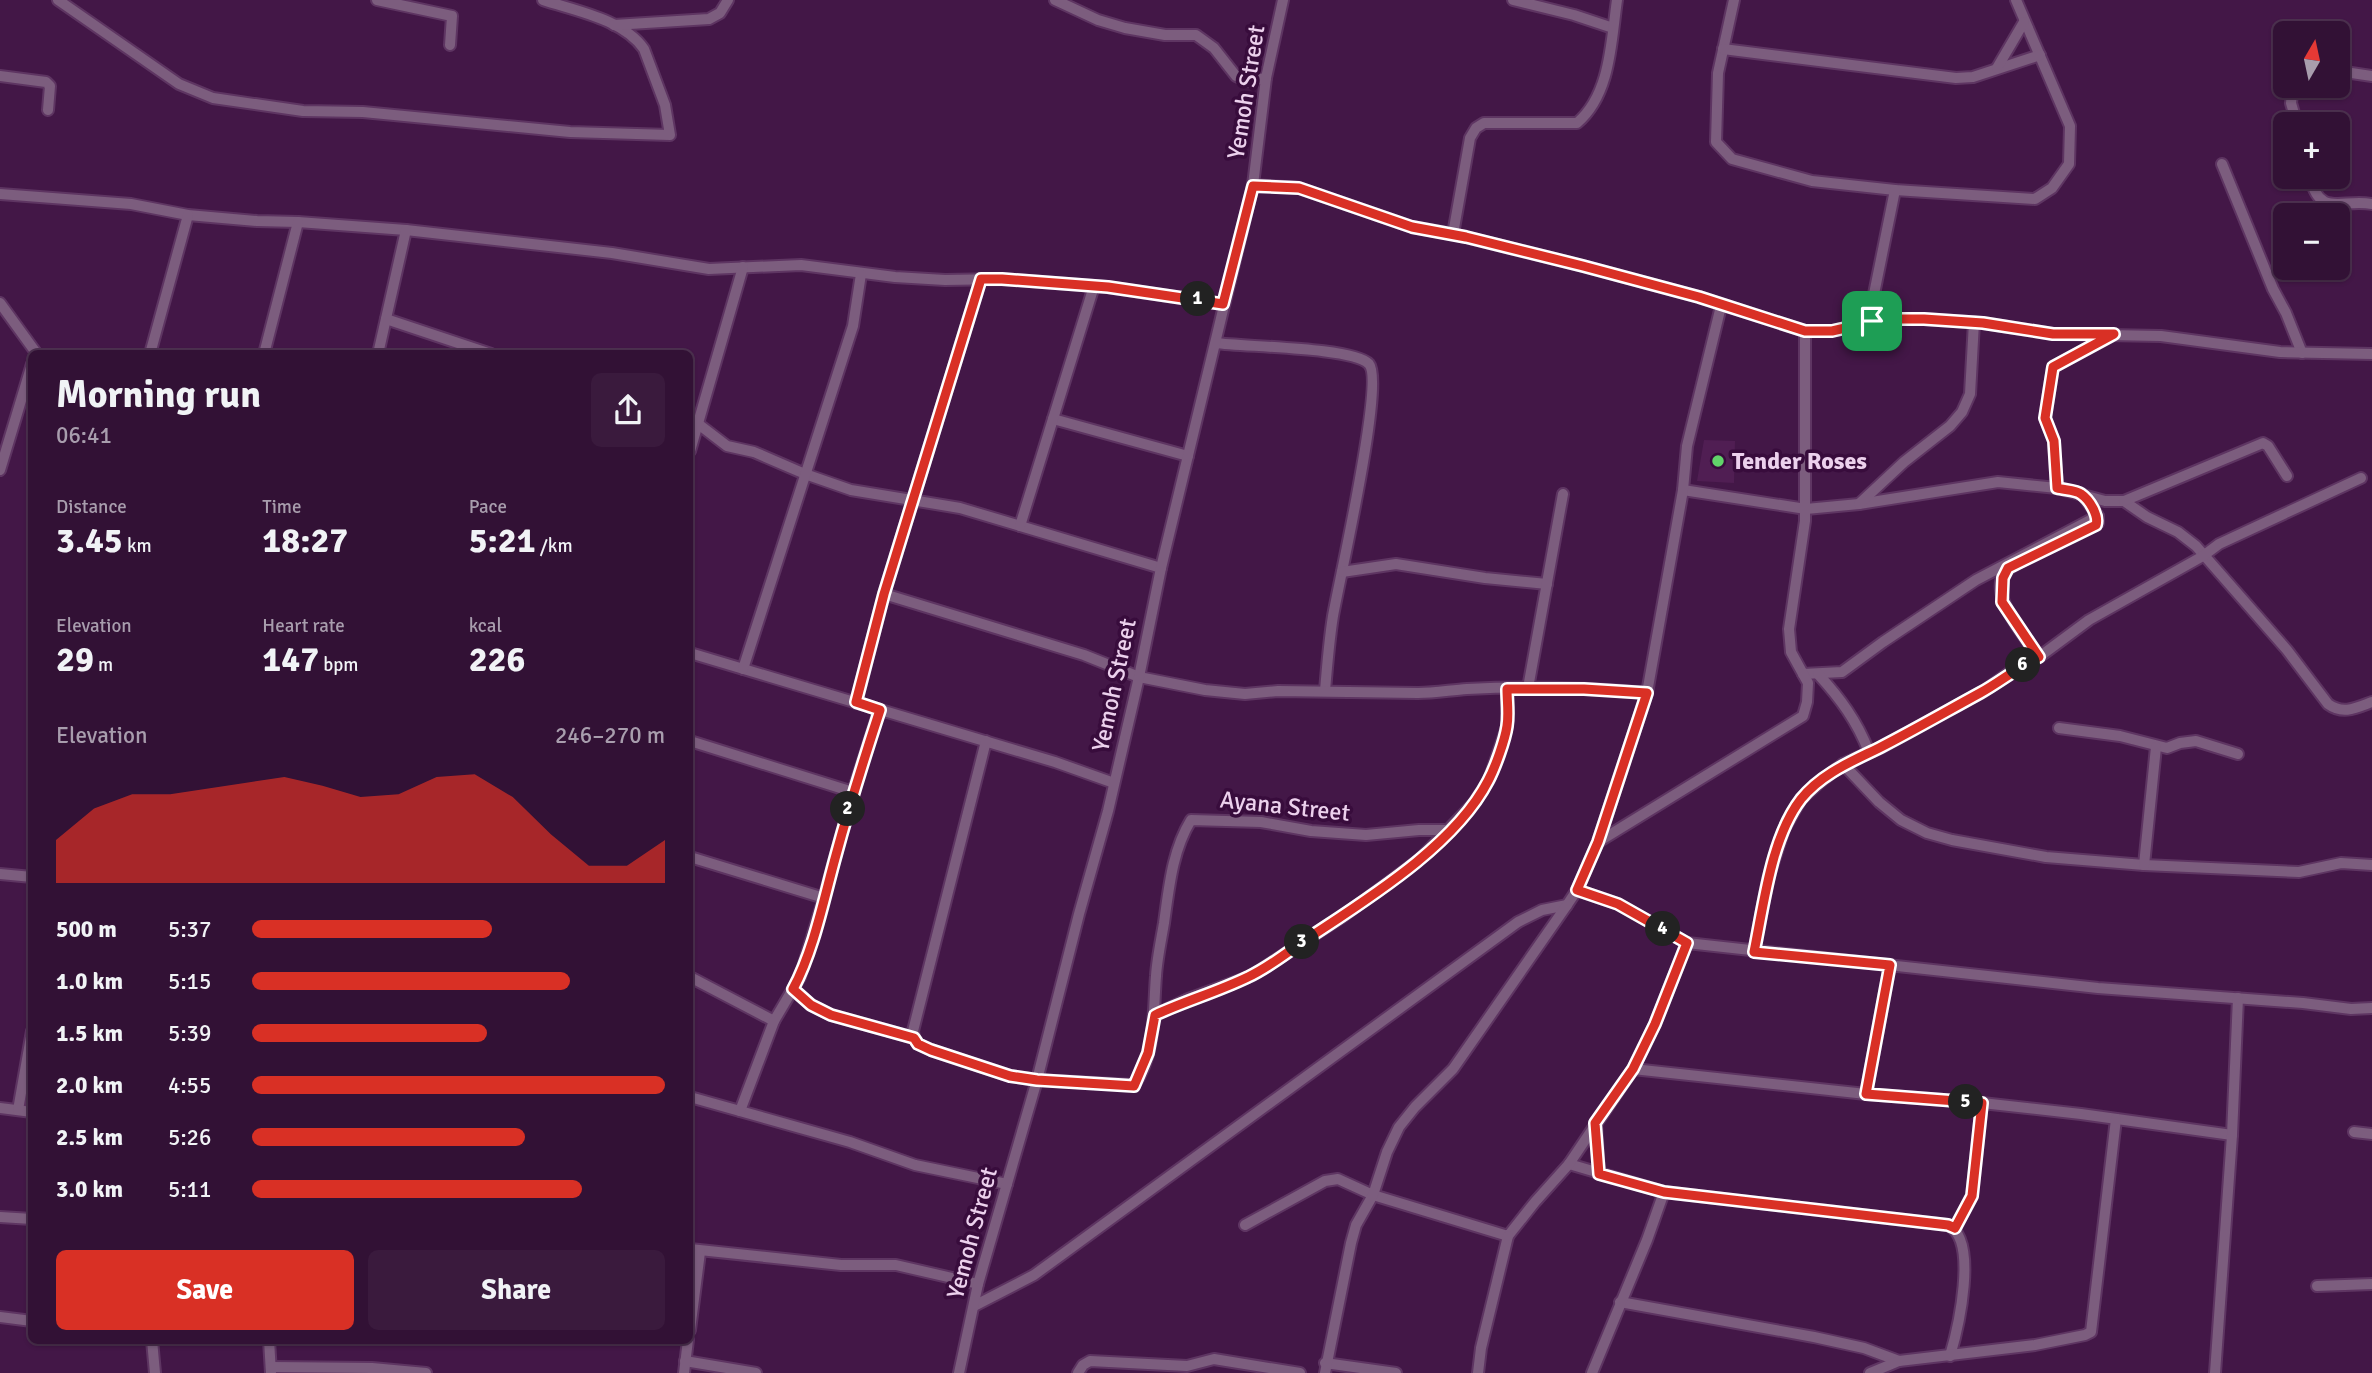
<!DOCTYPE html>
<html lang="en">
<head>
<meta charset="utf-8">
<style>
	:root { --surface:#321135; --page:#3a1a3d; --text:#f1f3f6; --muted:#a89dad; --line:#4d3150; --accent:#d93025 }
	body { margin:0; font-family:Signika,sans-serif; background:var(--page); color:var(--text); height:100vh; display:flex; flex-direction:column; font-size:26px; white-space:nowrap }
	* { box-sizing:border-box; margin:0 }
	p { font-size:23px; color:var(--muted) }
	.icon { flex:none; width:38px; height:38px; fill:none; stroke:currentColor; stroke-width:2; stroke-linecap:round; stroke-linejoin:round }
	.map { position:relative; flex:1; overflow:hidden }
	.details { position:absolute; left:28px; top:350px; width:665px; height:994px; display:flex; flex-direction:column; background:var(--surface); border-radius:10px; box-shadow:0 2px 5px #0004,0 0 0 2px var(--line) }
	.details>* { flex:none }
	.needle { width:46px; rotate:9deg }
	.buttons { position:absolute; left:2273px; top:21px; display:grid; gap:14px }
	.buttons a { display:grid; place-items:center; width:77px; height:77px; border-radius:10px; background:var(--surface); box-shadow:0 2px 5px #0004,0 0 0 2px var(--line); font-size:35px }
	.pin { position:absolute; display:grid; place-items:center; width:60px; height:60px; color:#fff; margin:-30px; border-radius:14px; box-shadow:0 4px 10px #0006 }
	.km { position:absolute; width:35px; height:35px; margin:-18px; border-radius:50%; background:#222; color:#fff; font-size:19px; line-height:35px; text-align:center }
	.round { display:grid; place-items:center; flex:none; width:74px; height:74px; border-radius:10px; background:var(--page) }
	.overview { display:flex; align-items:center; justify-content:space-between; height:119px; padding:0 28px }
	h1 { font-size:38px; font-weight:700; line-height:52px }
	.metrics { display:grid; grid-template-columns:repeat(3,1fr); gap:10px; height:119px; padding:7px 28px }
	.metrics div { display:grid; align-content:center }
	.metrics b { font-size:35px; font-weight:700 }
	.metrics small { font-size:19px; font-weight:400 }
	.metrics p { font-size:19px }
	.chart { height:196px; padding:14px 28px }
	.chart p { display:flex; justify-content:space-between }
	.chart svg { width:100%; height:126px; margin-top:7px; fill:var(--accent); opacity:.7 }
	.cta { display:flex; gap:14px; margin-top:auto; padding:14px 28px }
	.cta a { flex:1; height:80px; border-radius:10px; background:var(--accent); color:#fff; font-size:28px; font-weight:700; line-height:80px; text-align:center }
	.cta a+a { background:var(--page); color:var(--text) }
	ul { padding:0 28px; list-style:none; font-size:23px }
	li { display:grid; grid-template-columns:112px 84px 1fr; align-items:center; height:52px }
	li i { height:18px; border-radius:9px; background:var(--accent) }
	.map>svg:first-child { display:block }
</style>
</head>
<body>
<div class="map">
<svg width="2372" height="1373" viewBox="0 0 2372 1373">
	<rect width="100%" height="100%" fill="#431747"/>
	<path fill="#501e53" d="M 1704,440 L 1735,441 L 1734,483 L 1697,481 Z"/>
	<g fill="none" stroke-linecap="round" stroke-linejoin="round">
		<defs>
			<g id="minor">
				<path d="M 58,0 L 179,84 L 213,98 L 303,111 L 363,112 L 570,132 L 670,135 L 665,105 L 644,49 C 623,19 576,11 543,0"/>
				<path d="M 377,0 L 452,16 L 450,45"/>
				<path d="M 1055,0 L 1098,20 L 1125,28 L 1165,35 L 1196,35 L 1214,48 L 1236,76 L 1248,81 L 1266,78"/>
				<path d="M 1513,0 L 1574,15 L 1613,28"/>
				<path d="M 1734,0 L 1718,73 L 1716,142 L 1732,159 L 1812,181 L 1895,190 L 2035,199 L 2052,188 L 2069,164 L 2070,126 L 2016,0"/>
				<path d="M 614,25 L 709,19 L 720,13 L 728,0"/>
				<path d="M 1723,49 L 1956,78 L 1973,77 L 2040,55"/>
				<path d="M 1997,68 L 2024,22"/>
				<path d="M 2338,71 L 2372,76"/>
				<path d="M 0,76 L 46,82 L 50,86 L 48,110"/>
				<path d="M 2293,86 L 2291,103 L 2297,124"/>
				<path d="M 2222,164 L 2273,289 L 2286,313 L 2302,353"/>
				<path d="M 2310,177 C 2320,219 2342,198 2372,204"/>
				<path d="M 1253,185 L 1299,188 L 1412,227 L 1453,234 L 1583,266 L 1699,297 L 1805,331 L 1832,331 L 1885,319 L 1924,319 L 1983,323 L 2053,334 L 2161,336 L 2280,352 L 2372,354"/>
				<path d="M 0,194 L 131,204 L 188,215 L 257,221 L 298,222 L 406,230 L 612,253 L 709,269 L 801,265 L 895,277 L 945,280 L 1002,279 L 1107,287 L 1223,304"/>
				<path d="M 1453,234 L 1470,138 L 1476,128 L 1484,123 L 1577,123 C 1611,94 1611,41 1617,0"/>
				<path d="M 0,303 L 37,354"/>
				<path d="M 386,319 L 491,354"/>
				<path d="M 1872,321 L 1873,299 L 1895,190"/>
				<path d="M 1216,343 C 1244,347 1353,347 1369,364 C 1385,382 1339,581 1333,616 C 1329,641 1327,666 1325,691"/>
				<path d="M 150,354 L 188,215"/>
				<path d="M 264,354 L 298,222"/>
				<path d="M 378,354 L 406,230"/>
				<path d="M 1053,419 L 1188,456"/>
				<path d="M 690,420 L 697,423 L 727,446 L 754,452 L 805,474 L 851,490 L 960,508 L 1161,568"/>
				<path d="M 690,451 L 743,267"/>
				<path d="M 0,470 L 32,364"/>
				<path d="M 2057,488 L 2054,441 L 2045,418 L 2053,367 L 2111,336"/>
				<path d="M 1683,490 L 1806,509 L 1859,504 L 1998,482 L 2057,488 L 2105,501 L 2124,501 L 2147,517 L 2178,532 L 2196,546 L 2287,650 L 2328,704 C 2343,715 2356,708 2372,702"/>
				<path d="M 2082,494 L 2098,516 L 2098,523"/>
				<path d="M 2124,501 L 2263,443 L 2268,446 L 2287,476"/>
				<path d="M 1859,504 L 1904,462 L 1950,426 L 1962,412 L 1970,394 L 1974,322"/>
				<path d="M 1020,526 L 1094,286"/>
				<path d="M 2015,565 C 1977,583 2025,636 2039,657"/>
				<path d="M 1342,572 L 1396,564 L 1485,578 L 1547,584"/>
				<path d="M 884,594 L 1084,655 L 1139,677 L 1205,690 L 1245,694 L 1278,691 L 1418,693 C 1435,693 1451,690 1467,689 C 1527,686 1588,688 1647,693"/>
				<path d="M 690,653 L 1055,762 L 1114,783"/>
				<path d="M 743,669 L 853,326 L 861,274"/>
				<path d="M 1803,674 L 1842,672 L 1883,642 L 1976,580 L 2098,516"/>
				<path d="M 1818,674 C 1840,698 1857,721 1869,752"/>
				<path d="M 1528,688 L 1563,494"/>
				<path d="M 856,703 L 884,594 L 981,279"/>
				<path d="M 2059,728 L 2120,736 L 2167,748 L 2180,743 L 2196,741 L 2238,754"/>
				<path d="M 690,741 L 853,792"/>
				<path d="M 1843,764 L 1879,802 L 1901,820 L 1927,833 L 1952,840 L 2046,857 L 2144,865 L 2299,872 L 2341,863 L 2372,865"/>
				<path d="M 1598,842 L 1803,716 L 1807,702 L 1808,683 L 1791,652 L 1789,629 L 1805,521 L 1805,331"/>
				<path d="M 690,857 L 824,898"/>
				<path d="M 2144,865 L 2156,747"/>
				<path d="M 0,874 L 32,877"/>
				<path d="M 1577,890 L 1618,904 L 1687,943 L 2098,988 L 2303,1003 L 2351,1009 L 2372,1008"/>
				<path d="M 1754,952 L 1768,879 L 1784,829 L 1801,799 L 1820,782 L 1843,764 L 1880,748 L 1984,691 L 2016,668 L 2039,657 L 2089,620 L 2203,556 L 2219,544 L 2361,478"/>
				<path d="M 690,977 L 774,1021"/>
				<path d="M 793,989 L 811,1005 L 831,1015 L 914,1038 L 918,1044 L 931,1050 L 1010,1076 L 1037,1080 L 1134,1085 C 1156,1054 1153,1013 1156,976 C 1157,959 1161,941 1164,923 C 1169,888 1172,851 1191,820 L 1261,822 L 1311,831 L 1366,835 L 1419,830 L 1450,830"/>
				<path d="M 1155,1015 L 1188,999 L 1251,976 L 1342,917 L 1420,859 L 1474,803 L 1489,780 L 1507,727 L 1507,689"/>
				<path d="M 914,1038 L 913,1031 L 986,741"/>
				<path d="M 1633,1069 L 1866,1094 L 1982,1103 L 2081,1114 L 2232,1135"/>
				<path d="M 1866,1094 L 1890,965"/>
				<path d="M 690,1097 L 850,1142 L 915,1165 L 1007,1184"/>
				<path d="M 0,1108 L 32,1112"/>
				<path d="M 18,1110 L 32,1031"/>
				<path d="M 740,1111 L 774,1021 L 800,977 L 824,898 L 853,792 L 879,711"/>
				<path d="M 1596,1123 L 1599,1174"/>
				<path d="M 2354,1132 L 2372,1134"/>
				<path d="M 1569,1164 L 1664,1192 L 1948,1225 C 1979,1240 1958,1329 1950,1356"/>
				<path d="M 0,1217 L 32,1219"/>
				<path d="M 1245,1225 L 1325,1181 L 1338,1179 L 1373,1195 L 1508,1236 L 1535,1202 L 1569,1164 L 1633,1069 L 1655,1024 L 1687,943"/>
				<path d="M 1955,1228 L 1972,1196 L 1982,1103"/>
				<path d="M 690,1249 L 841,1265 L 896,1265 L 978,1284"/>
				<path d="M 2317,1286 L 2372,1284"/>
				<path d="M 1620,1302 L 1814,1337 L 1864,1348 L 1899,1361"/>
				<path d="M 974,1306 L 1034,1275 L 1518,922 L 1542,910 L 1567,905"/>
				<path d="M 0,1317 L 32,1321"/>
				<path d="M 690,1330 L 700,1252"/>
				<path d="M 152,1340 L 155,1373"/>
				<path d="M 269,1340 L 271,1373"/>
				<path d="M 685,1361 L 756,1373"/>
				<path d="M 1325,1363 L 1396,1373"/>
				<path d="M 271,1367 L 372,1368 L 426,1373"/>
				<path d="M 684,1373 L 688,1340"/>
				<path d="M 959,1373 L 978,1284 L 1037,1080 L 1079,914 L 1108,811 L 1139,677 L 1161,568 L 1253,185 L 1266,78 L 1283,0"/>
				<path d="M 1078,1373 L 1083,1365 L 1090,1361 L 1187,1366 L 1214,1359 L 1300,1373"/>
				<path d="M 1325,1373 L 1351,1243 L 1356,1225 L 1373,1195 L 1387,1152 L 1399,1127 L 1415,1107 L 1453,1069 L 1567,905 L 1577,890 L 1598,842 L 1647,693 L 1683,490 L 1687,446 L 1721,306"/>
				<path d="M 1478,1373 L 1481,1348 L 1508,1236"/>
				<path d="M 1592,1373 L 1647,1240 L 1664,1192"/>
				<path d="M 1870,1373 L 1899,1361 L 2035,1345 L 2085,1335 L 2091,1332 L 2116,1119"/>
				<path d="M 2215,1373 L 2232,1135 L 2238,998"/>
			</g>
		</defs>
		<use href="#minor" stroke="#5e3562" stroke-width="14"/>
		<use href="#minor" stroke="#7c5d7e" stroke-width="10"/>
	</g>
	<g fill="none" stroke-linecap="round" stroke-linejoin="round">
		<defs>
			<path id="route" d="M 1253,186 L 1299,188 L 1412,227 L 1466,237 L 1583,266 L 1699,297 L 1805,331 L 1832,331 L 1885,319 L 1924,319 L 1983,323 L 2053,334 L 2114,334 L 2053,367 L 2045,418 L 2054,441 L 2057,488 C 2064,490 2076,490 2081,494 C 2090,500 2099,516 2096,525 L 2008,568 L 2003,578 L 2002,602 L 2039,657 C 2018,667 2000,682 1980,693 C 1947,711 1914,730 1881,747 C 1853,761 1822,773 1801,799 C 1771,838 1764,904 1754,952 L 1890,965 L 1866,1094 L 1982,1103 L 1972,1196 L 1955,1228 L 1948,1225 L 1664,1192 L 1599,1174 L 1595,1123 L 1633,1069 L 1655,1024 L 1687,943 L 1618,904 L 1577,890 L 1598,842 L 1647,693 L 1584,689 L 1507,689 C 1507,701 1509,714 1507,726 C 1505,740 1495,768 1488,781 C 1455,845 1369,898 1310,937 C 1290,950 1270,967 1248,977 C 1217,992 1185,1001 1155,1015 L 1148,1053 L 1134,1086 L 1037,1080 L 1010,1076 L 931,1050 L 918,1044 L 914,1038 L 831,1015 L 811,1005 L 793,989 C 814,950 824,898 836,855 C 849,807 864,759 880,710 L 856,702 L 884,594 L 981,279 L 1002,279 L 1108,287 L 1223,304 Z"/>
		</defs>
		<use href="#route" stroke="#fff" stroke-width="14"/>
		<use href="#route" stroke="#d93025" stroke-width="9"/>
	</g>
	<circle fill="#61d46a" stroke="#380c3c" stroke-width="2.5" cx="1718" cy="461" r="7"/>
	<g text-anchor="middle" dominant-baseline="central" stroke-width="7" stroke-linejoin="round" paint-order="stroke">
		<g font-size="24" fill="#ecd1ed" stroke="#380c3c">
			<text transform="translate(1246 92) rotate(-81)">Yemoh Street</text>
			<text transform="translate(1114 685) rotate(-78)">Yemoh Street</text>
			<text transform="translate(1285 806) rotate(6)">Ayana Street</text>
			<text transform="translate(972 1233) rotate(-75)">Yemoh Street</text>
		</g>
		<g font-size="24" font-weight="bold" fill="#ecd1ed" stroke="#380c3c" text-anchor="start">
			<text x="1732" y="461">Tender Roses</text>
		</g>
	</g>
</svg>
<div class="buttons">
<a><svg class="needle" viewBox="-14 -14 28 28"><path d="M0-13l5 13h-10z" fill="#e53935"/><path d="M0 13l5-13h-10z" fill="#a89dad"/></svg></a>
<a>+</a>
<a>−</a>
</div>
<div class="pin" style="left:1872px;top:321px;background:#1e9e55"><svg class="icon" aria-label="arrive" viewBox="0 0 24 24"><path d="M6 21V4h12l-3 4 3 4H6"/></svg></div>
<b class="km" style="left:1198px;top:299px">1</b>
<b class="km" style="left:848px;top:809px">2</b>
<b class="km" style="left:1302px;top:942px">3</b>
<b class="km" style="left:1663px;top:929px">4</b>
<b class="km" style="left:1966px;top:1102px">5</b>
<b class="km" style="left:2023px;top:665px">6</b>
<section class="details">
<div class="overview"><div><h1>Morning run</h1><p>06:41</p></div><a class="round"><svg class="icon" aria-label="share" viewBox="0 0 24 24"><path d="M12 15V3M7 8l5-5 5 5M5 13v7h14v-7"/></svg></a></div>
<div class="metrics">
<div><p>Distance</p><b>3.45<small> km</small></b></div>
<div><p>Time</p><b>18:27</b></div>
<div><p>Pace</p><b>5:21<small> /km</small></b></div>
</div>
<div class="metrics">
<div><p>Elevation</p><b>29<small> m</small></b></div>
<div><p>Heart rate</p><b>147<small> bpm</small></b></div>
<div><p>kcal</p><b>226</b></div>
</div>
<div class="chart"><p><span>Elevation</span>246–270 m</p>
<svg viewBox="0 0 160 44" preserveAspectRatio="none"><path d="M0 44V29L10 18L20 13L30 13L40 11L50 9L60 7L70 10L80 14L90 13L100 7L110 6L120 14L130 27L140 38L150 38L160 29V44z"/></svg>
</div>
<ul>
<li><b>500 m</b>5:37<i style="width:58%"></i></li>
<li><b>1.0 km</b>5:15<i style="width:77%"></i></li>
<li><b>1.5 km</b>5:39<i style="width:57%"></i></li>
<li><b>2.0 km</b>4:55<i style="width:100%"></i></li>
<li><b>2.5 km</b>5:26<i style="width:66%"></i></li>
<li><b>3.0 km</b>5:11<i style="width:80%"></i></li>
</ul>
<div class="cta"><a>Save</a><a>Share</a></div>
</section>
</div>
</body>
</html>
